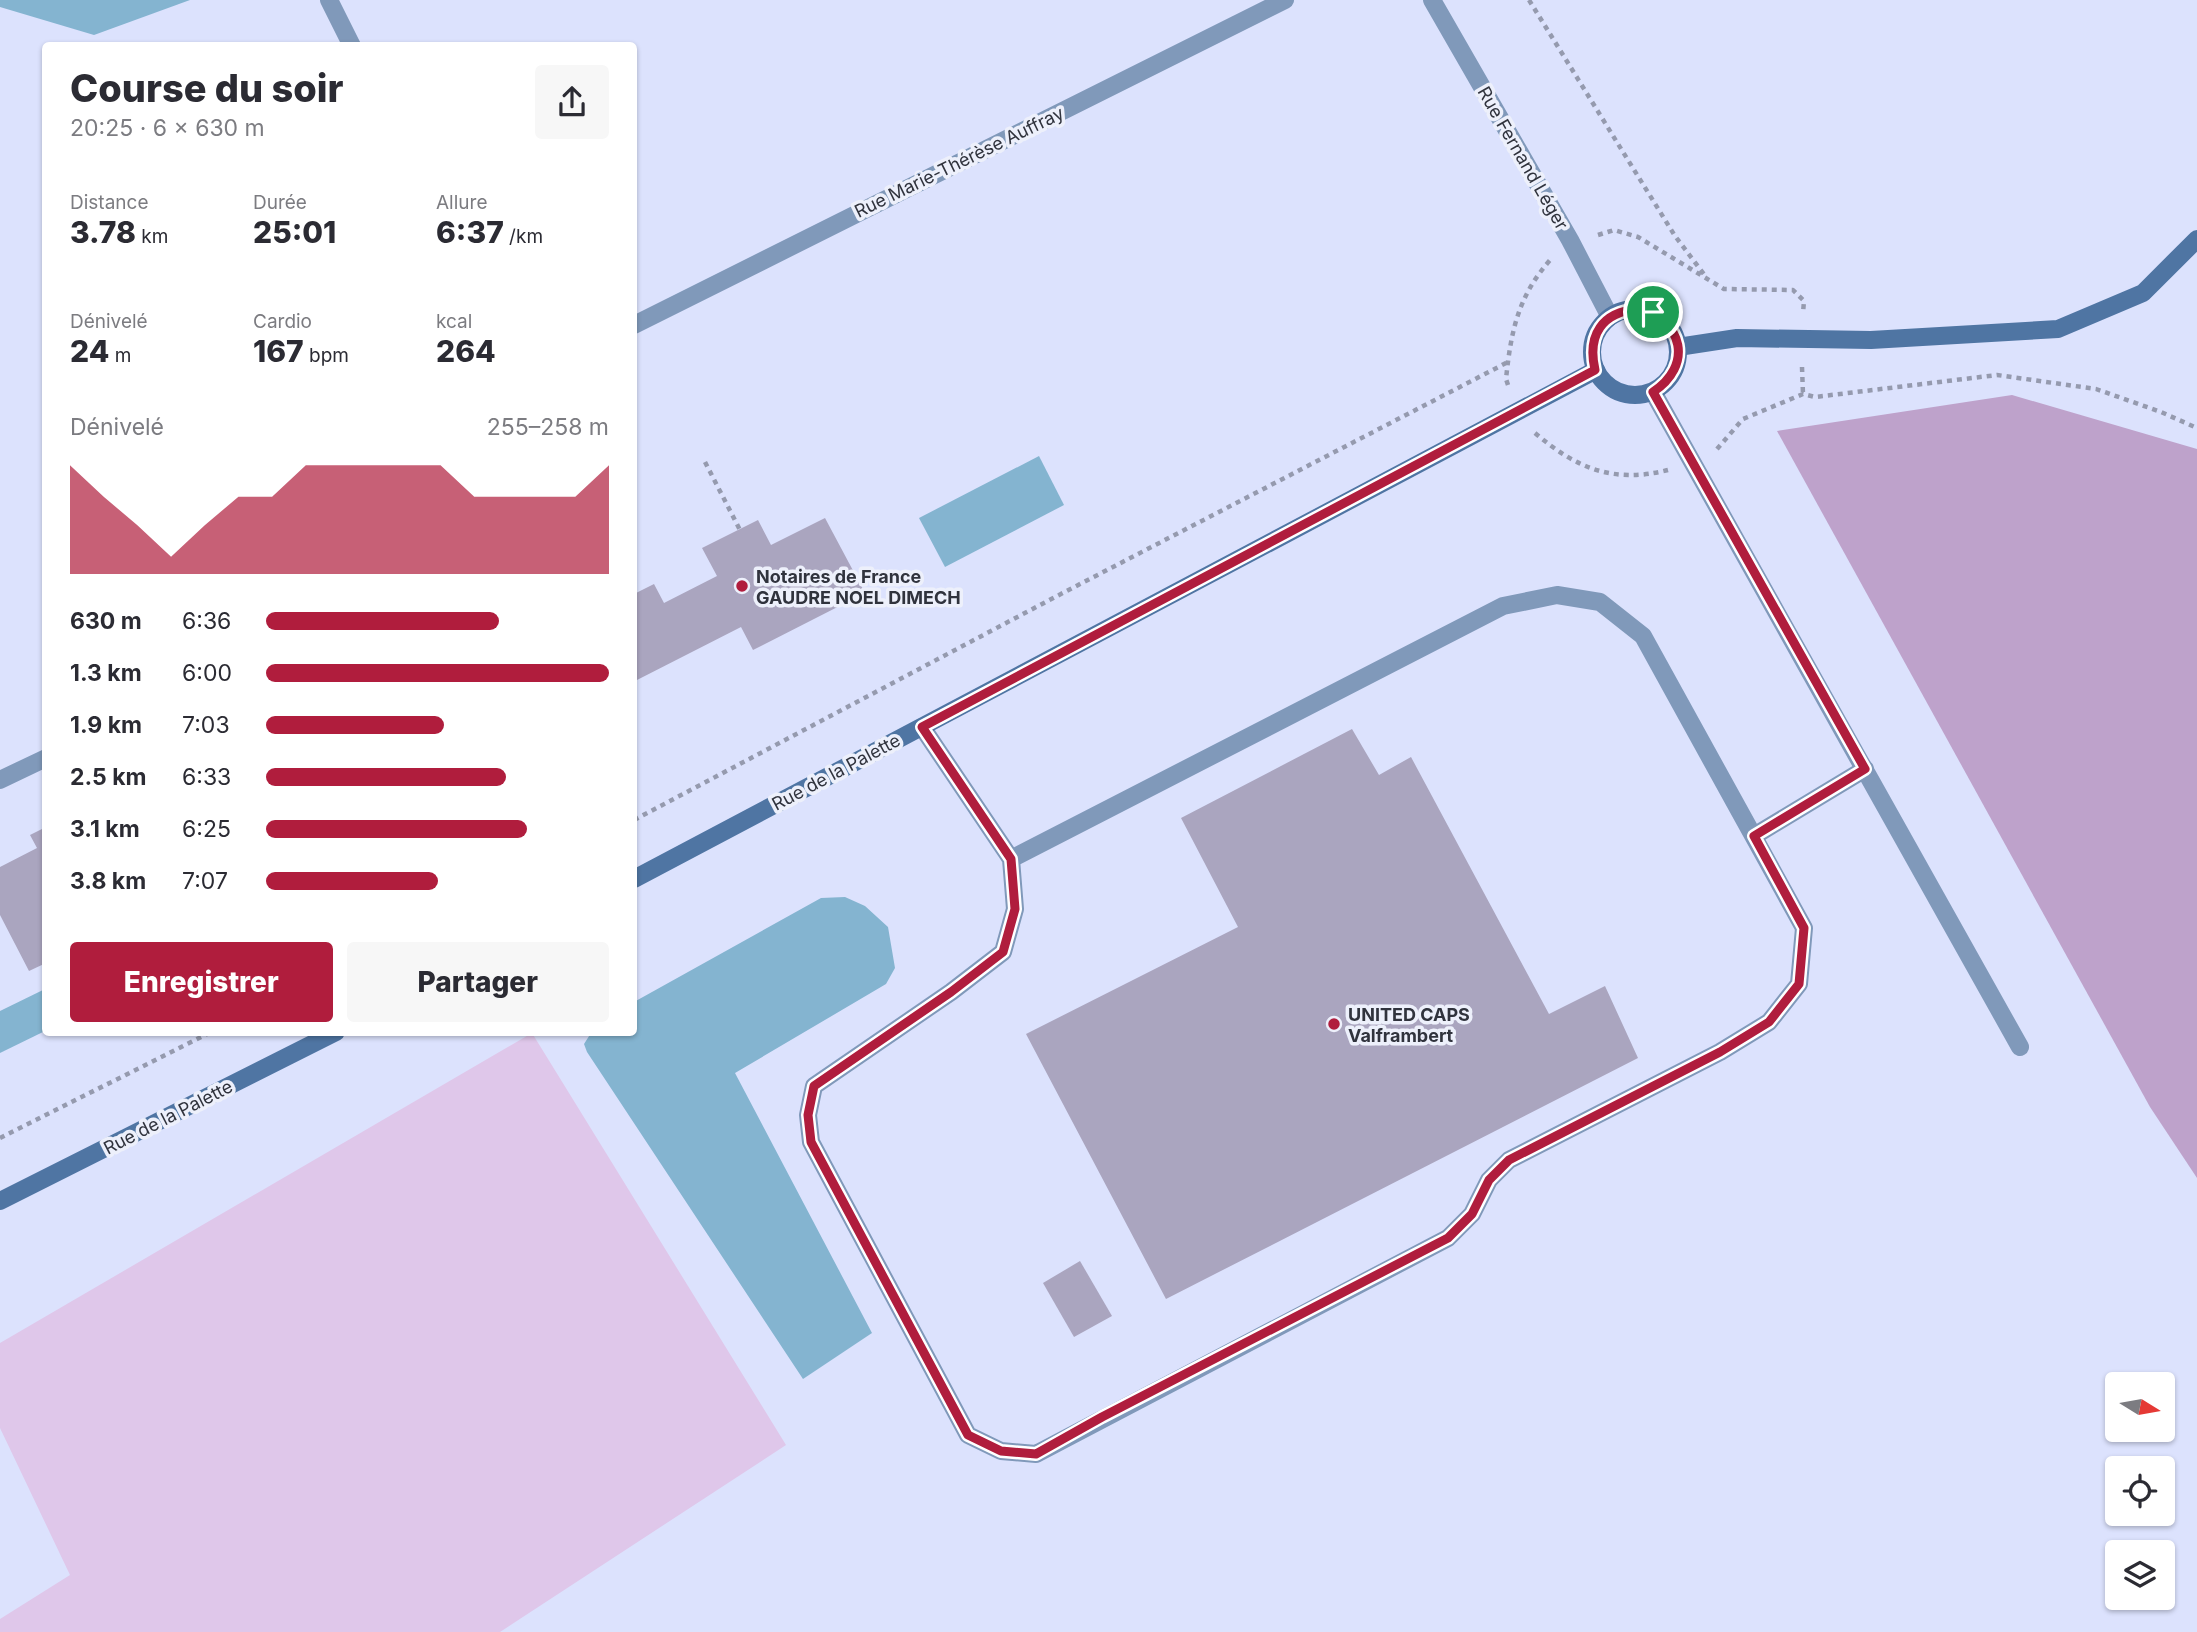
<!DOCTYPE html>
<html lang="fr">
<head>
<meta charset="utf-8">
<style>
	:root { --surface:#fff; --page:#f7f7f7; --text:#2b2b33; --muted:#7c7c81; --accent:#b01d3d }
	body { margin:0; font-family:Inter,sans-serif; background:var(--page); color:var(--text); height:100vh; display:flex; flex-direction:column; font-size:26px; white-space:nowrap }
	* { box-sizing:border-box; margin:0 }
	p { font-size:23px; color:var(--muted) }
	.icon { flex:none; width:38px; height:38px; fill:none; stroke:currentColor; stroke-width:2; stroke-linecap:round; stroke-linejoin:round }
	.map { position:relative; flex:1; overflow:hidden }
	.side { position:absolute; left:42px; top:42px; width:595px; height:994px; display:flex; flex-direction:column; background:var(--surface); border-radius:7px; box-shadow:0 2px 5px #0004 }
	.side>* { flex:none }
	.needle { width:46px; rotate:101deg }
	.buttons { position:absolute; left:2105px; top:1372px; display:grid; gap:14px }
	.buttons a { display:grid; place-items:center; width:70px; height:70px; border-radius:7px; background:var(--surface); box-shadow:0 2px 5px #0004; font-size:35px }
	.pin { position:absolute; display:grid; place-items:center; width:60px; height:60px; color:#fff; margin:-30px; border:4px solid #fff; border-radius:50%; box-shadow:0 2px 7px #0007 }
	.round { display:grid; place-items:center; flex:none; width:74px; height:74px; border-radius:7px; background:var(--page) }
	.overview { display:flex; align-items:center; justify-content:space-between; height:119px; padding:0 28px }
	h1 { font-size:38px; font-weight:800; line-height:52px }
	.metrics { display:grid; grid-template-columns:repeat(3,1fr); gap:10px; height:119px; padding:7px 28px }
	.metrics div { display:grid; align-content:center }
	.metrics b { font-size:30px; font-weight:800 }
	.metrics small { font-size:19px; font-weight:400 }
	.metrics p { font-size:19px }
	.chart { height:196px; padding:14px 28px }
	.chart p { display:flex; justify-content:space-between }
	.chart svg { width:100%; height:126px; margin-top:7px; fill:var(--accent); opacity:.7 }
	.button { display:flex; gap:14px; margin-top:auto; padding:14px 28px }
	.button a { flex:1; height:80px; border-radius:7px; background:var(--accent); color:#fff; font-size:28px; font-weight:800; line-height:80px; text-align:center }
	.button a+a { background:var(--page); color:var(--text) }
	ul { padding:0 28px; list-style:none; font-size:23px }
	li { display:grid; grid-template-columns:112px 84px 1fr; align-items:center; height:52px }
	li i { height:18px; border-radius:9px; background:var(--accent) }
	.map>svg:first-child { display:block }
</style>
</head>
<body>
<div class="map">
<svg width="2197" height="1632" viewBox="0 0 2197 1632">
	<rect width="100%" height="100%" fill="#dce2fd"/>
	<path fill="#dfc7ea" d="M 532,1033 L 786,1445 L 500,1632 L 0,1632 L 0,1619 L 70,1575 L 0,1428 L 0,1343 Z"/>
	<path fill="#bea2cb" d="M 2012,395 L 2197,449 L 2197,1178 L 2150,1107 L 1777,431 Z"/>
	<g fill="#84b4d0">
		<path d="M 0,0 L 190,0 L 94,35 L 0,7 Z"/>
		<path d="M 1039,456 L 1064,505 L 945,567 L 919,518 Z"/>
		<path d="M 845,897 L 865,906 L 888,927 L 895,968 L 886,984 L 735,1073 L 872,1333 L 803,1379 L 587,1052 L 584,1044 L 591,1033 L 634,1032 L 634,1002 L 821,898 Z"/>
		<path d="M 45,989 L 45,1031 L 0,1053 L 0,1011 Z"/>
	</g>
	<g fill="#aaa5bf">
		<path d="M 825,518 L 865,593 L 753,650 L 741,627 L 637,680 L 634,674 L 634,594 L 654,584 L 664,603 L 717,576 L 702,548 L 758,520 L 771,545 Z"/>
		<path d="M 1352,729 L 1379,775 L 1411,757 L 1549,1014 L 1605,986 L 1638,1058 L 1166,1299 L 1026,1034 L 1238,927 L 1181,818 Z"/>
		<path d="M 46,827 L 46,963 L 29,971 L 0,915 L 0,867 L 37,848 L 30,835 Z"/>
		<path d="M 1080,1261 L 1112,1316 L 1074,1337 L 1043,1283 Z"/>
	</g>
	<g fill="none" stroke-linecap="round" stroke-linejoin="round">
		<g stroke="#959aae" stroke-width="4.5" stroke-dasharray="5 5" stroke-linecap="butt">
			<path d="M 1529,0 L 1675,236 L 1706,277"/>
			<path d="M 1598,235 L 1614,230 L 1638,237 L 1724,289 L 1793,290 L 1804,301 L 1803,313"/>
			<path d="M 1802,367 L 1803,394"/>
			<path d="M 1508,385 L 1506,379 C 1511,331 1518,296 1551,259"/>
			<path d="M 1535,433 C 1576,468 1613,484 1668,470"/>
			<path d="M 1717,449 L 1743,419 L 1803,394 L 1815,397 L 1997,375 L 2096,389 L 2161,412 L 2197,428"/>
			<path d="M 705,462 L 740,530"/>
			<path d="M 634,820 L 1057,596 L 1508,362"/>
			<path d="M 0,1138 L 211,1032"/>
		</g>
		<g stroke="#8099ba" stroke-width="18">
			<path d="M 1653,392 L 2020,1047"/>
			<path d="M 922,727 L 1011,859 L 1015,909 L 1003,952 L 951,992 L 814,1086 L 808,1115 L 811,1142 L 968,1435 L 1001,1451 L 1036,1454 L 1448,1238 L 1472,1214 L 1489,1180 L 1509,1160 L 1720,1052 L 1769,1022 L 1799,984 L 1804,928 L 1643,636 L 1600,602 L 1557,595 L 1503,606 L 1011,859"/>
			<path d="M 0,780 L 46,758"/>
			<path d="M 1754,836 L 1865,769"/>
		</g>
		<g stroke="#8099ba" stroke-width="18">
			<path d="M 329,0 L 352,46"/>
			<path d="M 1432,0 L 1570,240 L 1610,317"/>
			<path d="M 634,325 L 1285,0"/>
		</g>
		<g stroke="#4f75a3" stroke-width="18">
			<circle cx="1635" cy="352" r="43"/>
			<path d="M 1678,347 L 1737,338 L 1871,340 L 2058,329 L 2143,293 L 2197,239"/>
			<path d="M 634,879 L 1596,370"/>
			<path d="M 0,1201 L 336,1032"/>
		</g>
	</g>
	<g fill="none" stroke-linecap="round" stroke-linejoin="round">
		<defs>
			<path id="route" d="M 1638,309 C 1684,320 1693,366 1653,392 L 1865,769 L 1754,836 L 1804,928 L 1799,984 L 1769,1022 L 1720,1052 L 1509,1160 L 1489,1180 L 1472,1214 L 1448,1238 L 1102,1417 L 1036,1454 L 1001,1451 L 968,1435 L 811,1142 L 808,1115 L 814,1086 L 951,992 L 1003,952 L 1015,909 L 1011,859 L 922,727 L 1595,370 C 1587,335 1602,312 1638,309 Z"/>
		</defs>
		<use href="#route" stroke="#fff" stroke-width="14"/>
		<use href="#route" stroke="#b01d3d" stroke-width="9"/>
	</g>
	<g fill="#b01d3d" stroke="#edf0fb" stroke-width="2.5">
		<circle cx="742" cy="586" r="7"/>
		<circle cx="1334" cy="1024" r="7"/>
	</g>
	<g text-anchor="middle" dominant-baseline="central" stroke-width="7" stroke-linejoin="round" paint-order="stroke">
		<g font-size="18" fill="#30333d" stroke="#edf0fb">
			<text transform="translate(1523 158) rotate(60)">Rue Fernand Léger</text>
			<text transform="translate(959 162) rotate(-26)">Rue Marie-Thérèse Auffray</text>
			<text transform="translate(836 772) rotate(-28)">Rue de la Palette</text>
			<text transform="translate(168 1117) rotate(-27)">Rue de la Palette</text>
		</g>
		<g font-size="18" font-weight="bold" fill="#30333d" stroke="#edf0fb" text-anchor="start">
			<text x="756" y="576">Notaires de France<tspan x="756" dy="21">GAUDRE NOEL DIMECH</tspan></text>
			<text x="1348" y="1014">UNITED CAPS<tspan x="1348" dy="21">Valframbert</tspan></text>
		</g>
	</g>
</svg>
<div class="buttons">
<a><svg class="needle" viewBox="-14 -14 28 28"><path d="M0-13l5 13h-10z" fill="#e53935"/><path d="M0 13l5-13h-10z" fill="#7c7c81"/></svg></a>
<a><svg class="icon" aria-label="locate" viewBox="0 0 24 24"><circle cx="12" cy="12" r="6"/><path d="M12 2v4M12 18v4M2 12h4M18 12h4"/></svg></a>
<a><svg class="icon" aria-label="layers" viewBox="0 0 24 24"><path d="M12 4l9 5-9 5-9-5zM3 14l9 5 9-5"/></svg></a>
</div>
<div class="pin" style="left:1653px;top:312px;background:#1e9e55"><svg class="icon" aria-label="arrive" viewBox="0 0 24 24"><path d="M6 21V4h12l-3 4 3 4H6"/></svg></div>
<section class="side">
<div class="overview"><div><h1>Course du soir</h1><p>20:25 · 6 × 630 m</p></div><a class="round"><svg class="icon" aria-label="share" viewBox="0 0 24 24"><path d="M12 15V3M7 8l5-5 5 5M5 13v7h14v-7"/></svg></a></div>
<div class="metrics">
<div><p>Distance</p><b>3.78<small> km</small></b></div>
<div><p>Durée</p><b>25:01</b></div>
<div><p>Allure</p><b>6:37<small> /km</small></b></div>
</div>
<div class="metrics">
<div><p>Dénivelé</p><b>24<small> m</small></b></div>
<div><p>Cardio</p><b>167<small> bpm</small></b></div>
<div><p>kcal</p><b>264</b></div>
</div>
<div class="chart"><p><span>Dénivelé</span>255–258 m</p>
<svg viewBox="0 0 160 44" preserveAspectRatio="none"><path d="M0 44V6L10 17L20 27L30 38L40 27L50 17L60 17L70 6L80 6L90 6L100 6L110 6L120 17L130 17L140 17L150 17L160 6V44z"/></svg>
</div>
<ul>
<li><b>630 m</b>6:36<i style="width:68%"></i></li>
<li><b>1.3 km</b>6:00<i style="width:100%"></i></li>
<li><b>1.9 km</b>7:03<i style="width:52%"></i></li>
<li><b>2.5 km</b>6:33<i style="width:70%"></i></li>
<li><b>3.1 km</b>6:25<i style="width:76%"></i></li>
<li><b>3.8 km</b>7:07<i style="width:50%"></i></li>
</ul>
<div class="button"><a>Enregistrer</a><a>Partager</a></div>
</section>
</div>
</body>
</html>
